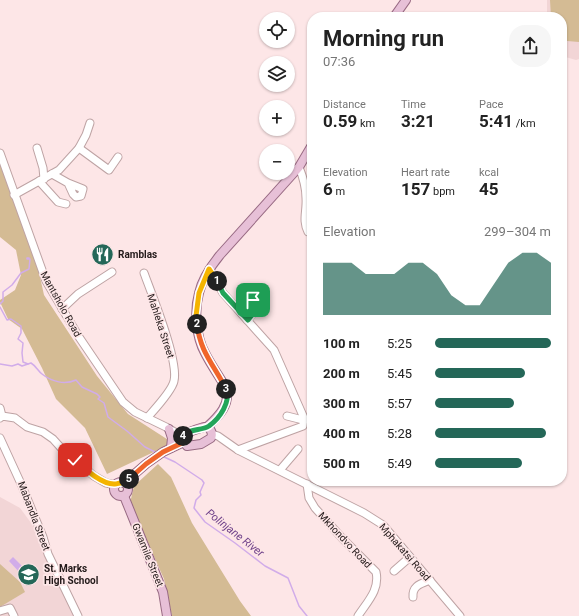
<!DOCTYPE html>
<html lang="en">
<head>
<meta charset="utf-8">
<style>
	:root { --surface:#fff; --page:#f6f6f6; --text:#222; --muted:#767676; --accent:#246758 }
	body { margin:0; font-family:Roboto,sans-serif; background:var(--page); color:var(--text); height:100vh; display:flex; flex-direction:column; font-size:15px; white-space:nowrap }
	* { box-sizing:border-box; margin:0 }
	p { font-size:13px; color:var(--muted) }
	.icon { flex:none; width:22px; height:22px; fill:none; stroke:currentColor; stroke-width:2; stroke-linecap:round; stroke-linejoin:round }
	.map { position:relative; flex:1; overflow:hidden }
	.panel { position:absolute; left:307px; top:12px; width:260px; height:474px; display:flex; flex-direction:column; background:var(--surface); border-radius:16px; box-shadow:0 1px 3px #0004 }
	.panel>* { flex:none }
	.buttons { position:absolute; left:259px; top:12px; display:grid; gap:8px }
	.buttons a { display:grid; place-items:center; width:36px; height:36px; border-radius:50%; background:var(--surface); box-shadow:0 1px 3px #0004; font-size:20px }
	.pin { position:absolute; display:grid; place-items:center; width:34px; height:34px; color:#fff; margin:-17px; border-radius:8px; box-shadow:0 2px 6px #0006 }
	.km { position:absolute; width:20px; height:20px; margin:-10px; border-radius:50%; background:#222; color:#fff; font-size:11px; line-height:20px; text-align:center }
	.round { display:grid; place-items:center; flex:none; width:42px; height:42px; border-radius:16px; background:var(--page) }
	.head { display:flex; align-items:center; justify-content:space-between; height:68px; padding:0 16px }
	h1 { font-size:22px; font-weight:700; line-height:30px }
	.metrics { display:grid; grid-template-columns:repeat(3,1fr); gap:6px; height:68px; padding:4px 16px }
	.metrics div { display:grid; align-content:center }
	.metrics b { font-size:17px; font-weight:700 }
	.metrics small { font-size:11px; font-weight:400 }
	.metrics p { font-size:11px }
	.chart { height:112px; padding:8px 16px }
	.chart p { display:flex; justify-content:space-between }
	.chart svg { width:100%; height:72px; margin-top:4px; fill:var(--accent); opacity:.7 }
	ul { padding:0 16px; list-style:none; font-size:13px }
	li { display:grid; grid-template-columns:64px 48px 1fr; align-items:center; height:30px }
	li i { height:10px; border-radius:5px; background:var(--accent) }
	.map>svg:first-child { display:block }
</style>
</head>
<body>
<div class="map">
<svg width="579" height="616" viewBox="0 0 579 616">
	<rect width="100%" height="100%" fill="#fde6e7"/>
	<g fill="#f2d5d6">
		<path d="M 547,0 L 579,0 L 579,59 L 576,60 L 562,56 L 562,17 L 547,17 Z"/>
		<path d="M 0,497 L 20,508 L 37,531 L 75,616 L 0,616 Z"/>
	</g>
	<g fill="#d4bb94">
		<path d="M 550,0 L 579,0 L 579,42 L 567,41 L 562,38 L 562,17 L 551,17 Z"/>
		<path d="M 0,153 L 32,241 L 44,295 L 97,376 L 128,414 L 173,443 L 107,474 L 85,428 L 56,399 L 42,368 L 22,329 L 8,319 L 0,302 L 0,300 L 15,290 L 21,275 L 16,250 L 0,237 Z"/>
		<path d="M 158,464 L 171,477 L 192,523 L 240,601 L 251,616 L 172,616 L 164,579 L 130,503 L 134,486 Z"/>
		<path d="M 0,564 L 20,582 L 25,592 L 0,607 Z"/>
	</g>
	<path fill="#d1ace9" d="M 13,557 L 25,569 L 20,573 L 9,561 Z"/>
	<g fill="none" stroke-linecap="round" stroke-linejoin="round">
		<g stroke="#d1ace9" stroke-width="1.5">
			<path d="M 0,304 L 3,301 L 3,292 L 12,285 L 21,273 L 29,269 L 30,259 L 27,259 L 27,258 L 29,258"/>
			<path d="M 0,307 L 7,320 L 11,319 L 21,326 L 21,333 L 18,339 L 23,343 L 22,353 L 23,362 L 28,364"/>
			<path d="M 0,364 L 12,366 L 18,364 L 22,366 L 31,363 C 36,366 38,371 42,374 C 52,382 65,385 76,380 L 82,387 L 97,394 L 100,397 L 98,399 L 104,403 L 108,417 L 127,431 L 145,447 L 157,453"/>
			<path d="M 162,456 L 175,462 L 202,480 L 204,483 L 200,492 L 201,495 L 196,500 L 194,508 L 205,522 L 235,543 L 265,566 L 288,578 L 299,606 L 307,616"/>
		</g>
		<defs>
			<g id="minor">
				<path d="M 37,148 L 43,168 L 44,179"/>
				<path d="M 79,148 L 86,135 L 90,123"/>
				<path d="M 0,153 L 46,281 L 79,337 L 123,402 L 135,412 L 166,427 L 183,437"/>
				<path d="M 299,167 C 303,177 306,187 306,198 C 307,211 302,220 308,232 L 312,233"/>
				<path d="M 52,174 L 68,183 L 73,194 L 76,197 L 81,196 L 83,189 L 68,183"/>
				<path d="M 39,181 L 58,202 L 66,204"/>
				<path d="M 14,195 L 59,170 L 79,148 L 109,170 L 118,157"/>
				<path d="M 209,269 L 223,293 L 274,350 L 304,418 L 303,426 L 238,450"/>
				<path d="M 144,273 C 152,295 179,361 174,381 C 172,391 154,410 147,418"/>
				<path d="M 62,309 L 78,294 L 112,272"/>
				<path d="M 247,320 L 255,311 L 253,300"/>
				<path d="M 0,408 L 2,416"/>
				<path d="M 287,416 L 303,420"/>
				<path d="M 0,418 L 2,416 L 15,418 L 27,427 L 43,432 L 53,439 L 62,449 L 94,476 L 106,483 L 116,485"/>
				<path d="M 212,434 L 218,436 L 238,450 L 364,513 L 383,525 L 460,616"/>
				<path d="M 0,438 L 22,486 L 43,537 L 48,554 L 78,616"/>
				<path d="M 280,470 L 298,449"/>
				<path d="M 307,484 L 309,498 L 315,508 L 342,538 L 376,572 C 380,590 367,602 358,616"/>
				<path d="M 394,571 L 410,557"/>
				<path d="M 413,597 C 412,586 420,584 430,580"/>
				<path d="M 0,611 L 10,608 L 14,616"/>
			</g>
			<g id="major">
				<path d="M 394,17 L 406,0"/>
				<path d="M 204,427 L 207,427 C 211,429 213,433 211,438 L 201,444 L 187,446 C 176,434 194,430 204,427 Z"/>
				<path d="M 207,427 C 219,416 231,404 226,388 C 219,376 211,365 205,353 C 196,337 194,311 199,293 C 202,279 211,266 220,255 L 299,167 L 312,145"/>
				<path d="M 169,429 L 172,438 L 171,448"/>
				<circle cx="121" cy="489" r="7"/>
				<path d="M 124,483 L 146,464 L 163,452 L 184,442"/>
				<path d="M 124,496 L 163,592 L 167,616"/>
			</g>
		</defs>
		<use href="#minor" stroke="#bea3a4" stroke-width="9"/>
		<use href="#major" stroke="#986a83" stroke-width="10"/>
		<use href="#minor" stroke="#fff" stroke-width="7"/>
		<use href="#major" stroke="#e7c0d7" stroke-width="8"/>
	</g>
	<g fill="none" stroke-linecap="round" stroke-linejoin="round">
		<defs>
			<path id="split-1" d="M 217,281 L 223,293 L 248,320 L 255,311 L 253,300"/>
			<path id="split-2" d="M 197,324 L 196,316 L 199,293 L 209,269 L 217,281"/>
			<path id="split-3" d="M 197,324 C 200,352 214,365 226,389"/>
			<path id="split-4" d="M 183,436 C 190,428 201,431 209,426 C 220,418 231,402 226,389"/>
			<path id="split-5" d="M 129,479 L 146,464 L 163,452 L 184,442 L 183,436"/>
			<path id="split-6" d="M 75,460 C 84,468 102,485 115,484 C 118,484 120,482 124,483 L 129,479"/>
		</defs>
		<use href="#split-1" stroke="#fff" stroke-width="8"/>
		<use href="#split-2" stroke="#fff" stroke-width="8"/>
		<use href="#split-3" stroke="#fff" stroke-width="8"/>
		<use href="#split-4" stroke="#fff" stroke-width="8"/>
		<use href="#split-5" stroke="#fff" stroke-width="8"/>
		<use href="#split-6" stroke="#fff" stroke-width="8"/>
		<use href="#split-1" stroke="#22a559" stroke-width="5"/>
		<use href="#split-2" stroke="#f5b400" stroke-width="5"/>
		<use href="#split-3" stroke="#f0652b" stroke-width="5"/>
		<use href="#split-4" stroke="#22a559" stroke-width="5"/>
		<use href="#split-5" stroke="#f0652b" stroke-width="5"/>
		<use href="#split-6" stroke="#f5b400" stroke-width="5"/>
	</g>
	<defs>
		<symbol id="restaurant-disc" viewBox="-11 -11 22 22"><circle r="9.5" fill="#246758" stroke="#fde6e7"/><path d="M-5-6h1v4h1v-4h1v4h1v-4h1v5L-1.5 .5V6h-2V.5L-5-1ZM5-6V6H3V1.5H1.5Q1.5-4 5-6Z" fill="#fff"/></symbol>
		<symbol id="school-disc" viewBox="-11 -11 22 22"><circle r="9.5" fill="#246758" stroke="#fde6e7"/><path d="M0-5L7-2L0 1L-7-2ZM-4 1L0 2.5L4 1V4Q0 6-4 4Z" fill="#fff"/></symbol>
	</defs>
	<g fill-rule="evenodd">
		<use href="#restaurant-disc" x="90" y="242" width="25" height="25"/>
		<use href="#school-disc" x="16" y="562" width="25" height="25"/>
	</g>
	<g text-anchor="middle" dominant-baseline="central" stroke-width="3.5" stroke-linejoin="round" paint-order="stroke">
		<g font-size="10" font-weight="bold" fill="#221919" stroke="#fde6e7" text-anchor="start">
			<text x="118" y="254">Ramblas</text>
			<text x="44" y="568">St. Marks<tspan x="44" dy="12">High School</tspan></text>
		</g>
		<g font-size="10" fill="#221919" stroke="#fde6e7">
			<text transform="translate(61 304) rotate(61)">Mantsholo Road</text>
			<text transform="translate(161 326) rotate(72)">Mahleka Street</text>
			<text transform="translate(34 516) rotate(69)">Mabandla Street</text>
			<text transform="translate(345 540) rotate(47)">Mkhondvo Road</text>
			<text transform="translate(405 552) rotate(49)">Mphakatsi Road</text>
			<text transform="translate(148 555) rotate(68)">Gwamile Street</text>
		</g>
		<g font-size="11" font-style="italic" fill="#6e4089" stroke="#fde6e7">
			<text transform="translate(235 533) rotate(38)">Polinjane River</text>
		</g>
	</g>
</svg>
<div class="buttons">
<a><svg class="icon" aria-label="locate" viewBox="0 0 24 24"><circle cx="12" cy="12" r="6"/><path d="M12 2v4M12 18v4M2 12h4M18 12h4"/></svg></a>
<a><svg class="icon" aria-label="layers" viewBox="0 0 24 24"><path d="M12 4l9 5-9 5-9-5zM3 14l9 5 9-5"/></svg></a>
<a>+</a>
<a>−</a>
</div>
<div class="pin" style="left:253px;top:300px;background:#1e9e55"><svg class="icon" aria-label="arrive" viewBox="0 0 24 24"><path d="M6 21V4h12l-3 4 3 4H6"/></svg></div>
<div class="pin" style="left:75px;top:460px;background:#d93025"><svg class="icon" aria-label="check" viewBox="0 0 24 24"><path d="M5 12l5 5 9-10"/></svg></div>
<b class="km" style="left:217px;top:281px">1</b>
<b class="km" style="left:197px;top:324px">2</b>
<b class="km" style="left:226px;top:389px">3</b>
<b class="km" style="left:183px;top:436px">4</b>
<b class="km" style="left:129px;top:479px">5</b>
<section class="panel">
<div class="head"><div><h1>Morning run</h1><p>07:36</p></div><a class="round"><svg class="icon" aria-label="share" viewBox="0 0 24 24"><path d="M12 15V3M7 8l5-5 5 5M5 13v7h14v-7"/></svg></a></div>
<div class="metrics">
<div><p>Distance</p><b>0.59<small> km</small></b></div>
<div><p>Time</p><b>3:21</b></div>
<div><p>Pace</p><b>5:41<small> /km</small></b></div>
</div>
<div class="metrics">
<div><p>Elevation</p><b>6<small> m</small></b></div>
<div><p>Heart rate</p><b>157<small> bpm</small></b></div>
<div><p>kcal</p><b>45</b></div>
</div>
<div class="chart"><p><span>Elevation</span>299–304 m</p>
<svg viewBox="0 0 160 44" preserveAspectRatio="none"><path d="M0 44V12L10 12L20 12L30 19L40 19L50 19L60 12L70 12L80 19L90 32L100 38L110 38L120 25L130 12L140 6L150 6L160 12V44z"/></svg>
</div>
<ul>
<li><b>100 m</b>5:25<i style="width:100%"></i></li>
<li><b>200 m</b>5:45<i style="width:78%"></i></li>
<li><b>300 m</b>5:57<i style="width:68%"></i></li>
<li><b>400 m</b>5:28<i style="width:96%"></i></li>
<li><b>500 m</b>5:49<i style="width:75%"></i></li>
</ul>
</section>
</div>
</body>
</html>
